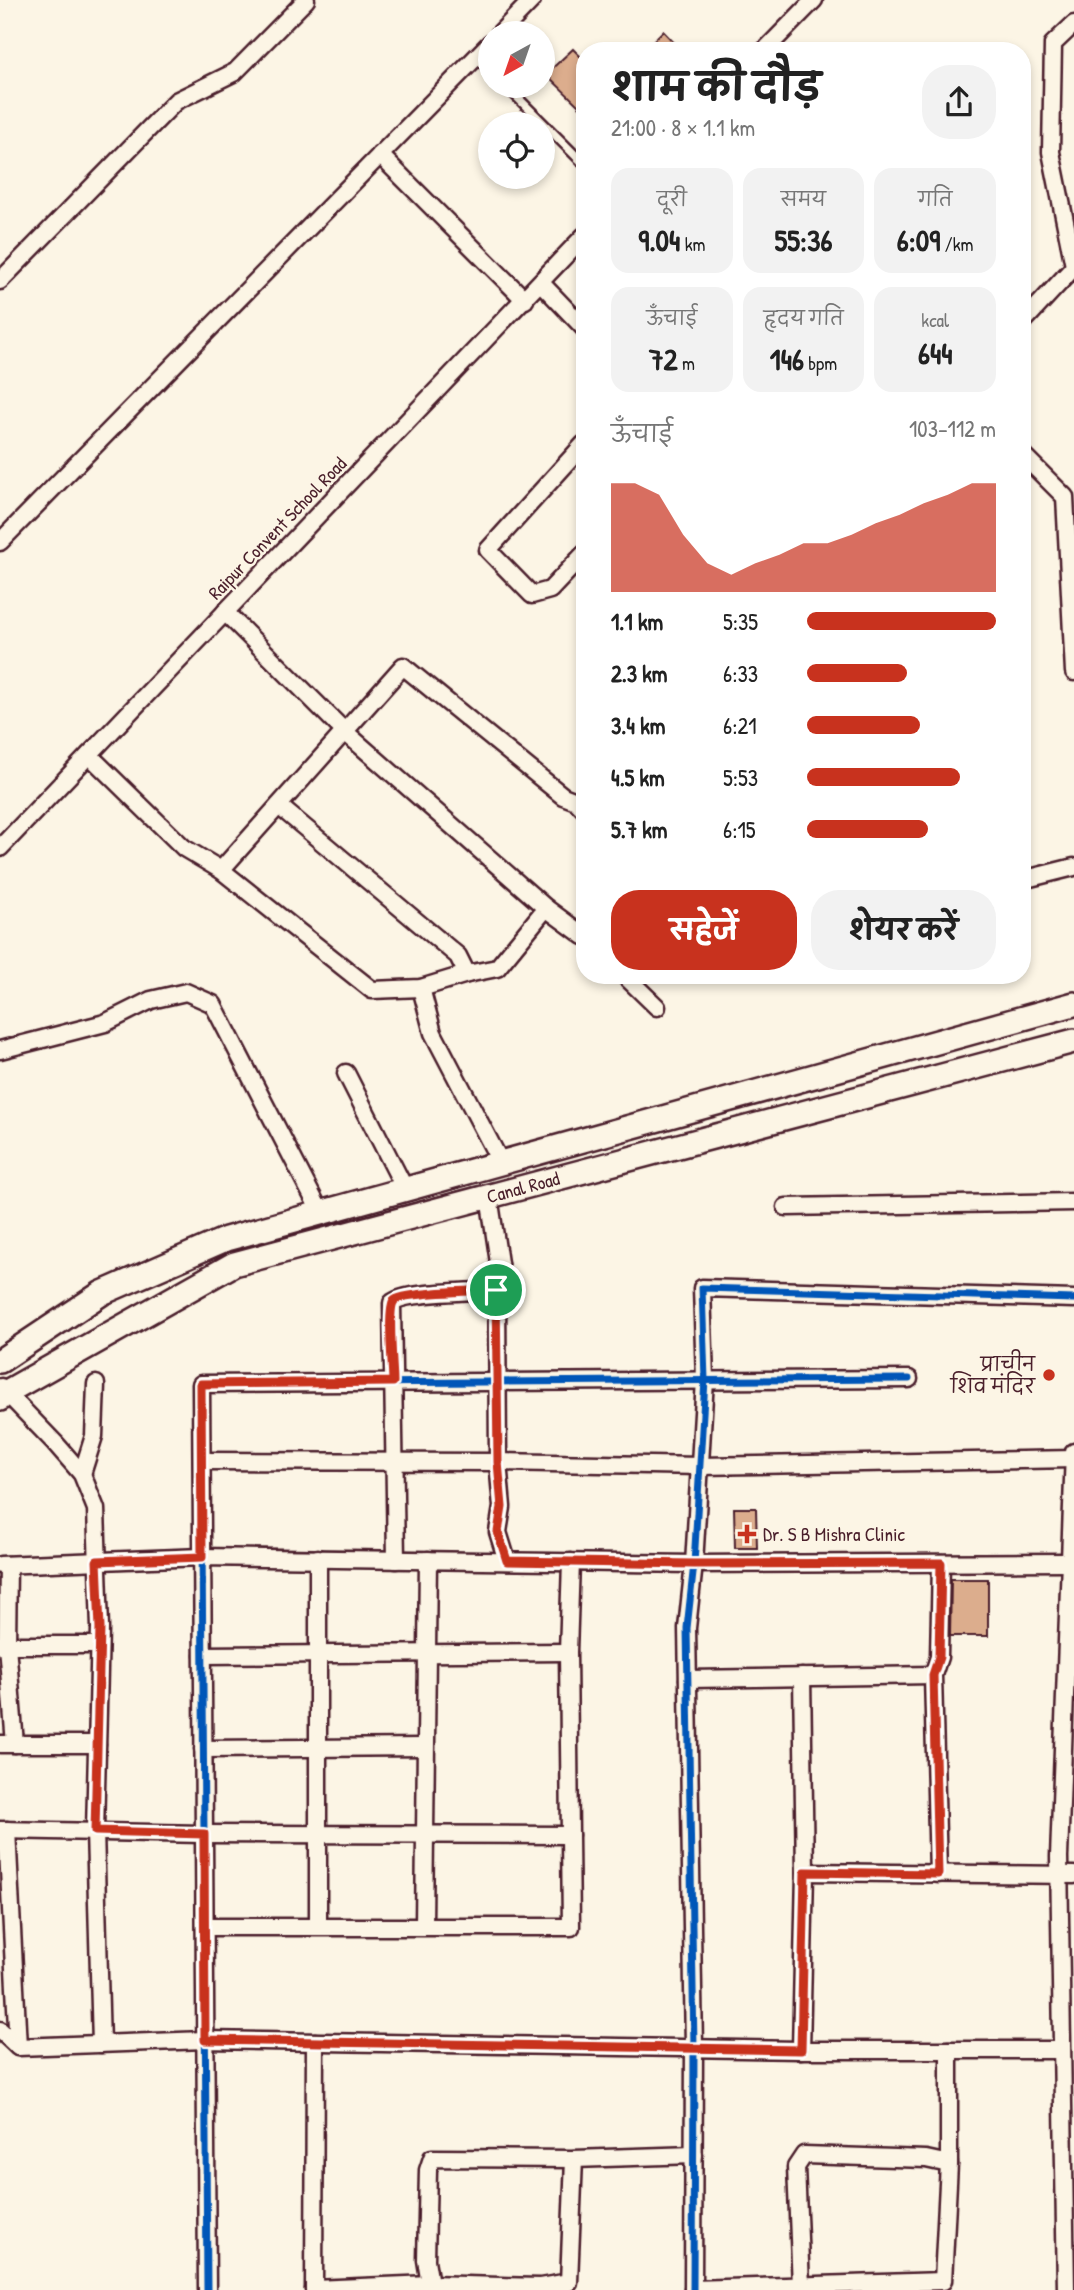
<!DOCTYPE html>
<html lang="hi">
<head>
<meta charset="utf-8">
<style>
	:root { --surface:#fff; --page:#f2f2f2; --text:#222; --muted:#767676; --accent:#c8321e }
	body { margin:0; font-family:"Patrick Hand","Playpen Sans Deva",sans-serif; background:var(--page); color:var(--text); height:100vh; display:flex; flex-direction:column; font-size:26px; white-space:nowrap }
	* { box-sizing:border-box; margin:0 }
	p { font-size:23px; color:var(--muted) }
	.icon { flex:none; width:38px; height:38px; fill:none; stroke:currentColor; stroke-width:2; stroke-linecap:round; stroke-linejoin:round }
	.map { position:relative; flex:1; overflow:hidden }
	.sheet { position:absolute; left:576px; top:42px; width:455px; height:942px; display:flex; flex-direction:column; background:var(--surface); border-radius:28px; box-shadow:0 4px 10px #0003 }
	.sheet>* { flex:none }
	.needle { width:46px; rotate:220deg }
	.buttons { position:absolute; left:478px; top:21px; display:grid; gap:14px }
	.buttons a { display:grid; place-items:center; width:77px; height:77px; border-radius:50%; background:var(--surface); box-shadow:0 4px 10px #0003; font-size:35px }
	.pin { position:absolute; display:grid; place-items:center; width:60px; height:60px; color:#fff; margin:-30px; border:4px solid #fff; border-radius:50%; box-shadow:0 2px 7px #0007 }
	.round { display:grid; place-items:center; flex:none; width:74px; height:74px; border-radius:28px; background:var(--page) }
	.headline { display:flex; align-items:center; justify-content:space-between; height:119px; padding:0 35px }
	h1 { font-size:38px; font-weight:700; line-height:52px }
	.figures { display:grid; grid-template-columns:repeat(3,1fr); gap:10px; height:119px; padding:7px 35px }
	.figures div { display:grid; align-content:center; border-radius:18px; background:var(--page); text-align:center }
	.figures b { font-size:30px; font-weight:700 }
	.figures small { font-size:19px; font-weight:400 }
	.figures p { font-size:19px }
	.chart { height:196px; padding:14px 35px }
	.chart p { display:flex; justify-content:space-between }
	.chart svg { width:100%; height:126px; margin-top:7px; fill:var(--accent); opacity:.7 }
	.button { display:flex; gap:14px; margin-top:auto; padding:14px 35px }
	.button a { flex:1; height:80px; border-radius:28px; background:var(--accent); color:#fff; font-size:28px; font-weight:700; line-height:80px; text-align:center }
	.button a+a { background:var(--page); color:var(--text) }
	ul { padding:0 35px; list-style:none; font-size:23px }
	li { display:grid; grid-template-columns:112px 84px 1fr; align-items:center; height:52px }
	li i { height:18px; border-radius:9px; background:var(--accent) }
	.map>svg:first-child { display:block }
</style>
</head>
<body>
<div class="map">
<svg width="1074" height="2290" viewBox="0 0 1074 2290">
	<rect width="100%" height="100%" fill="#fcf5e5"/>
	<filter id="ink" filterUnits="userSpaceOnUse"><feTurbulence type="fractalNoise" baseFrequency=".0143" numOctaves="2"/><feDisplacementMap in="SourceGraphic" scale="14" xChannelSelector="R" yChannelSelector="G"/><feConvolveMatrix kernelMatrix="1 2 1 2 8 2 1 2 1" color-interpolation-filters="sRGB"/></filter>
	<g filter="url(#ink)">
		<g fill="#dcad8d" stroke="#4a1f2b" stroke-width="2">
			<path d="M 663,31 L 682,51 L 643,51 Z"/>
			<path d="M 573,49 L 584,60 L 584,111 L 546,74 Z"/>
			<path d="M 734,1508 L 756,1508 L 757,1548 L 735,1548 Z"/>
			<path d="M 951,1579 L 988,1579 L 988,1636 L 950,1636 Z"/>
		</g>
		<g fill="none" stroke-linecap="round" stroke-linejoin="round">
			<defs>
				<g id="lane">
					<path d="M 476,57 L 490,70"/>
					<path d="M 506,86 L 584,164"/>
				</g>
				<g id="street">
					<path d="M 1074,24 L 1053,44 L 1051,152 L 1074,266"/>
					<path d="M 500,33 L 532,0"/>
					<path d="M 764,51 L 814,0"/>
					<path d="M 380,155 L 525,300"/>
					<path d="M 0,281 L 176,101 L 235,72 L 306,0"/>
					<path d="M 541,283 L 584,328"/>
					<path d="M 1022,323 L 1074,267"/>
					<path d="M 584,444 L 488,550 L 532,595 L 550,590 L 584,554"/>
					<path d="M 1022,454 L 1065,497 L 1074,672"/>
					<path d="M 0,542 L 490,43"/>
					<path d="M 225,612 L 345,732 L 546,908 L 584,936"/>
					<path d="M 89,755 L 184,848 L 221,870 L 372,990 L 421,988 L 467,974 L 497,968 L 546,908"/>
					<path d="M 279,806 L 458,956 L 467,974"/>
					<path d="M 0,848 L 584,236"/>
					<path d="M 221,870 L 403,666 L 563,796 L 576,801 L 584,809"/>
					<path d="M 1022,880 L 1074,867"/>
					<path d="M 624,975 L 657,1007"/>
					<path d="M 421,988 L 433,1033 L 501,1163"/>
					<path d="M 0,1050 L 105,1023 L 151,1000 L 186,992 L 213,1004 L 321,1213"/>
					<path d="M 346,1073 L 405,1189"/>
					<path d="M 489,1196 L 501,1276 L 497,1290 L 498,1462 L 502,1507 L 498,1532 L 507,1561"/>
					<path d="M 786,1207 L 1074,1202"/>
					<path d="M 1,1387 L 55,1443 L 82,1474 L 96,1509 L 100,1628 L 95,1831 L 101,2044"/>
					<path d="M 202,1461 L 498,1462 L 700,1466 L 1074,1459"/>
					<path d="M 82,1474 L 94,1436 L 96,1384"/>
					<path d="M 396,1560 L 392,1303 C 403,1291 477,1292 497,1290"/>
					<path d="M 0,1565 L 202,1557 L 694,1564 L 1070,1562"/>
					<path d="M 8,1565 L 7,1645 L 15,1744"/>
					<path d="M 0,1645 L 99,1645"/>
					<path d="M 203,1655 L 568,1652"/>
					<path d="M 688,1679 L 933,1675"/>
					<path d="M 0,1744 L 97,1744"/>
					<path d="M 203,1749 L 425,1747"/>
					<path d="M 0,1830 L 204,1834 L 570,1835"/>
					<path d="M 7,1830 L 18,2047"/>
					<path d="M 805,1872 L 1074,1875"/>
					<path d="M 938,1874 L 933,1675 L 939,1657 L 941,1563"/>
					<path d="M 318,1925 L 318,1558"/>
					<path d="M 424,1926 L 428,1560"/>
					<path d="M 205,1927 L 571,1927 L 568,1652 L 571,1562"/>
					<path d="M 0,2030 L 18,2047 L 205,2040 L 801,2050 L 1062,2050"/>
					<path d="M 801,2050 L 805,1872 L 802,1677"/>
					<path d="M 430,2284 L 426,2260 L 428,2170 L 432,2158 L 574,2159 L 694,2155"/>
					<path d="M 801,2286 L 796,2167 L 804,2155 L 926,2159 L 949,2164"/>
					<path d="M 314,2289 L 430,2284 L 540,2287 L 569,2282 L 574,2159"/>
					<path d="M 693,2289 L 943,2281 L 949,2164 L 949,2050"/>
					<path d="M 207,2290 L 201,1384 L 909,1379"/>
					<path d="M 314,2290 L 315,2042"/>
					<path d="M 693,2290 L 694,2047 L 687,1628 L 694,1564 L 705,1380 L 702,1288 L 1074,1299"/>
					<path d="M 1066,2290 L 1059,1857 L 1074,1452"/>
				</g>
				<g id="secondary">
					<path d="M 0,1361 L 102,1293 L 226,1239 L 1074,1004"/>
					<path d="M 0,1399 L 5,1393 L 234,1264 L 1074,1041"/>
				</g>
			</defs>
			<use href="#lane" stroke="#4a1f2b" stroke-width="13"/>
			<use href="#street" stroke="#4a1f2b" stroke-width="21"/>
			<use href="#secondary" stroke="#4a1f2b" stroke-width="28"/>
			<use href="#lane" stroke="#fcf5e5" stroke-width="8"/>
			<use href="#street" stroke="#fcf5e5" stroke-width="16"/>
			<use href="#secondary" stroke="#fcf5e5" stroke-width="23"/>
			<defs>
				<g id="cycleway">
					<path d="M 207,2290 L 201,1384 L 909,1379"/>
					<path d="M 693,2290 L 694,2047 L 687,1628 L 694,1564 L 705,1380 L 702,1288 L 1074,1299"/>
				</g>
			</defs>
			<use href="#cycleway" stroke="#fcf5e5" stroke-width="11"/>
			<use href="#cycleway" stroke="#0057b8" stroke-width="7"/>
		</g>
	</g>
	<g fill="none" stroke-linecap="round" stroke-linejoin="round" filter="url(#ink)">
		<defs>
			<path id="route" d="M 496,1290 L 498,1462 L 502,1507 L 498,1532 L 507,1561 L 694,1564 L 941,1563 L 939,1657 L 933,1675 L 938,1874 L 805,1872 L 801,2050 L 205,2040 L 204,1834 L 95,1831 L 100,1628 L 97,1561 L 202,1557 L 201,1384 L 393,1382 C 393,1369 387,1309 394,1301 C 401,1292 481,1291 496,1290 Z"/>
		</defs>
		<use href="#route" stroke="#fff" stroke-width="14"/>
		<use href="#route" stroke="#c8321e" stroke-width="9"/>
	</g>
	<g fill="#c8321e" stroke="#fcf5e5" stroke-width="2.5">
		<circle cx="1049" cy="1375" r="7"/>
		<path d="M743.5 1523.5h7v7h7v7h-7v7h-7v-7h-7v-7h7z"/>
	</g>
	<g text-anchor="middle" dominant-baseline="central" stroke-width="5" stroke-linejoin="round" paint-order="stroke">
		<g font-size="19" fill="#4a1f2b" stroke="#fcf5e5">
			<text transform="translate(277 528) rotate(-46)">Raipur Convent School Road</text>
			<text transform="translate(523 1187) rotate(-15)">Canal Road</text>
		</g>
		<g font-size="19" fill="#4a1f2b" stroke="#fcf5e5" text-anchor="end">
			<text x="1035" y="1364">प्राचीन<tspan x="1035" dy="22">शिव मंदिर</tspan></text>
			<text x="763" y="1534" text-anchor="start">Dr. S B Mishra Clinic</text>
		</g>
	</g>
</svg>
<div class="buttons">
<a><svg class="needle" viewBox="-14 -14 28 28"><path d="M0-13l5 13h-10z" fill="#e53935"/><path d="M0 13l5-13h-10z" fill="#767676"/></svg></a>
<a><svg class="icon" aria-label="locate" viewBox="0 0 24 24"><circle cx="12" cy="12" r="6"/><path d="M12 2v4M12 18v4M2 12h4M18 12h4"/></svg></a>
</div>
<div class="pin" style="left:496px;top:1290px;background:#1e9e55"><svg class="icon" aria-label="arrive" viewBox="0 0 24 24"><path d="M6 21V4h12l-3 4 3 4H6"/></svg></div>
<section class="sheet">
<div class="headline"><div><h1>शाम की दौड़</h1><p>21:00 · 8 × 1.1 km</p></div><a class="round"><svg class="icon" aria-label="share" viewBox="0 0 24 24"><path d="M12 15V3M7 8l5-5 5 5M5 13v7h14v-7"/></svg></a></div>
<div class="figures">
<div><p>दूरी</p><b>9.04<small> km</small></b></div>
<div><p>समय</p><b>55:36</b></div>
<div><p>गति</p><b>6:09<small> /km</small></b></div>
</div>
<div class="figures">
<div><p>ऊँचाई</p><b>72<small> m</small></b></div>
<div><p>हृदय गति</p><b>146<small> bpm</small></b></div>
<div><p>kcal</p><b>644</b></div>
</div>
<div class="chart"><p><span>ऊँचाई</span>103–112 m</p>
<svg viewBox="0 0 160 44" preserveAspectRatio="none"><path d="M0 44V6L10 6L20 10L30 24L40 34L50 38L60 34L70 31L80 27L90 27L100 24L110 20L120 17L130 13L140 10L150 6L160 6V44z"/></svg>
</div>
<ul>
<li><b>1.1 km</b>5:35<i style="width:100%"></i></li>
<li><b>2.3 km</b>6:33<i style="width:53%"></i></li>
<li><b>3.4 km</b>6:21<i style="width:60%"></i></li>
<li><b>4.5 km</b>5:53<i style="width:81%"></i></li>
<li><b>5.7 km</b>6:15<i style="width:64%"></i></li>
</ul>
<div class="button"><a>सहेजें</a><a>शेयर करें</a></div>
</section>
</div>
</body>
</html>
